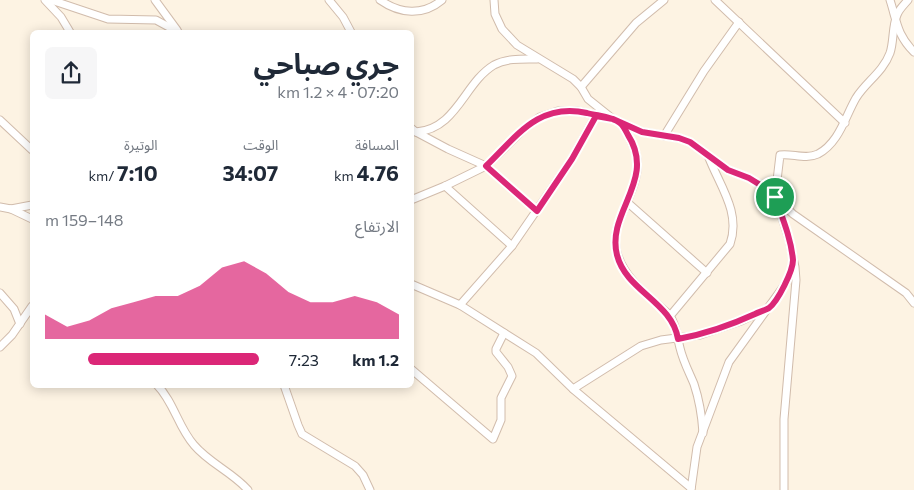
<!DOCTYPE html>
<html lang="ar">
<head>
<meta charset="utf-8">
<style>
	:root { --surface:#fff; --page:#f6f6f7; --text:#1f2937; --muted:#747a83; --accent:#db2777 }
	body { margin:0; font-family:Commissioner,"Noto Sans Arabic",sans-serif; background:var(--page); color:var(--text); direction:rtl; height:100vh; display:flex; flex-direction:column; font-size:19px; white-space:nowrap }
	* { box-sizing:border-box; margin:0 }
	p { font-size:16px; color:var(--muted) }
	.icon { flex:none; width:28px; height:28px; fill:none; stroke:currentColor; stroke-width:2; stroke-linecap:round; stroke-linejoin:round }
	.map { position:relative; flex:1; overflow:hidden; direction:ltr }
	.drawer { position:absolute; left:30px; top:30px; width:384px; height:358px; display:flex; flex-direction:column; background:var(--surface); border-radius:8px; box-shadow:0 2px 12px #0003; direction:rtl }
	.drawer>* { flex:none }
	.pin { position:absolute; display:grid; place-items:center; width:42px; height:42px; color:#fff; margin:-21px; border:2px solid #fff; border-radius:50%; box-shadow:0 1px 5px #0007 }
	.round { display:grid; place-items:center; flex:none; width:52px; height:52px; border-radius:8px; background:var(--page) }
	.headline { display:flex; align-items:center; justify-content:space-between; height:85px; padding:0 15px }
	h1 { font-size:28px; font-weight:700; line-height:38px }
	.metrics { display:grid; grid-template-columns:repeat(3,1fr); gap:8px; height:85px; padding:5px 15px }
	.metrics div { display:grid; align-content:center }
	.metrics b { font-size:21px; font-weight:700 }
	.metrics small { font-size:14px; font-weight:400 }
	.metrics p { font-size:14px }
	.chart { height:140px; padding:10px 15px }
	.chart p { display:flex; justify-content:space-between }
	.chart svg { width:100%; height:90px; margin-top:5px; fill:var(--accent); opacity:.7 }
	ul { padding:0 15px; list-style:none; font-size:16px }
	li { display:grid; grid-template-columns:80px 60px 1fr; align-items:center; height:38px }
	li i { height:12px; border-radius:6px; background:var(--accent) }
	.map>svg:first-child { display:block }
</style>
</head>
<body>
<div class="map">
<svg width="914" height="490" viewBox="0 0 914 490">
	<rect width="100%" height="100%" fill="#fdf3e3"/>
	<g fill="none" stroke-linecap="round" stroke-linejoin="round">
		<defs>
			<g id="minor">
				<path d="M 45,0 L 61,17 L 70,32"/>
				<path d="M 51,0 L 108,19 L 156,20 L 178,32"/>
				<path d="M 155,0 L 177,30"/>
				<path d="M 329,0 L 343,17 L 351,32"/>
				<path d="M 380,0 C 400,14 423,16 442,0"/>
				<path d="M 494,0 L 495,14 L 502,29 L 517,45 L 573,79 L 581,87 L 588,99 L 613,119 L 642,132 L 679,138 L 690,142 L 728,170 L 749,178 L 762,186 L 775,197 L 789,239 L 795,267 L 796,280 L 784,419 L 784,490"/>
				<path d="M 715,0 L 845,123"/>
				<path d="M 890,0 C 897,22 897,35 914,52"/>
				<path d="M 908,0 C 904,5 899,9 897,15 C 892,27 894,41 890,53 C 883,72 866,82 856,98 C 845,117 839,143 818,154 C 805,160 792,153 780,155 L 775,197 L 793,214 L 906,293 L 914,303"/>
				<path d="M 581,87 L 636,23 L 664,0"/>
				<path d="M 0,120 L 32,150"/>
				<path d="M 621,123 C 627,133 633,142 636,154 C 645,190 605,221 618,256 C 625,276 641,290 656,303 C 660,307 666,311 670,316 C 677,326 677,337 680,348 C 683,361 689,372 694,384 C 699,399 702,417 703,433"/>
				<path d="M 411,128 L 416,132 L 448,149 L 486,166 L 537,211"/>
				<path d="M 416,132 C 457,129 464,83 494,65 C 507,58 523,59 537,59"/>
				<path d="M 664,136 L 704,71 L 739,22"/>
				<path d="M 445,186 L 512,246"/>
				<path d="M 411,200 L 445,186 L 486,166 L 525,128 L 540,117 L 558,111 L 577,111 L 610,118"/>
				<path d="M 627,202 L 707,273"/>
				<path d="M 0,207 L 11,209 L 32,205"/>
				<path d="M 11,209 L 32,219"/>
				<path d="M 411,284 L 460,305 L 536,353 L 573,389 L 691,488"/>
				<path d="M 0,293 L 14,309 L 20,324"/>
				<path d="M 460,305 L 512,246 L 572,159 L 596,115"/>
				<path d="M 670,316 L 730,244 C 741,213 720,186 709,158"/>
				<path d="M 0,347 L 12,335 L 32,306"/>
				<path d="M 411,369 L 493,439 L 501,420 L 501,398 L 512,376 L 508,367 L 496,352 L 496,349 L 504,333"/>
				<path d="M 157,385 C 174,402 178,427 194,445 C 209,463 232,472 248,490"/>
				<path d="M 284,385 L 298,425 L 302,434 L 355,466 L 363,475 L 370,490"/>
				<path d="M 573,389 L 641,346 L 661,340 L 700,335 L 741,321 L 769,308"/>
				<path d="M 691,490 L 697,447 L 729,362 L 786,283 L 792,269 L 793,264"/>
			</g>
		</defs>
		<use href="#minor" stroke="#d1bcac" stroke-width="9"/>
		<use href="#minor" stroke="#fff" stroke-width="7"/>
	</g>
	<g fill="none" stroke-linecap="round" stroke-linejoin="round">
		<defs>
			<path id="route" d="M 775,197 L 762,186 L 749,178 L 728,170 L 690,142 L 679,138 L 642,132 L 613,119 L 596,116 L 572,159 L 537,211 L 486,166 C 517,136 539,102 587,113 C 597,116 612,116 620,123 C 623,125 626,131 628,135 C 657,180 606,212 617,255 C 626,291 672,302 678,339 C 705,334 731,325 755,314 C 759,312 766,310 769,308 C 778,301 793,271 793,260 C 791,238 782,217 775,197"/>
		</defs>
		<use href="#route" stroke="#fff" stroke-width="10"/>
		<use href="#route" stroke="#db2777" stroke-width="6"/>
	</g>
</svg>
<div class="pin" style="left:775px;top:197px;background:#1e9e55"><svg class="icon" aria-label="arrive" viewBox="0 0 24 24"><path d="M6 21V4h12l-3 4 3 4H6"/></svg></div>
<section class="drawer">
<div class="headline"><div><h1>جري صباحي</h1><p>07:20 · 4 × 1.2 km</p></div><a class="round"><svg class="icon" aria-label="share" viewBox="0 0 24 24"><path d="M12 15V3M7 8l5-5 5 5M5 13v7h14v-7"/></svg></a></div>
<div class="metrics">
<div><p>المسافة</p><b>4.76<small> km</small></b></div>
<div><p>الوقت</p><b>34:07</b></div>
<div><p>الوتيرة</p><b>7:10<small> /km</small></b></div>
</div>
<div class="chart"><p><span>الارتفاع</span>148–159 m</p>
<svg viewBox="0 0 160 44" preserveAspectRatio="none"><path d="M0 44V32L10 38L20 35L30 29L40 26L50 23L60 23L70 18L80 9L90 6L100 12L110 21L120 26L130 26L140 23L150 26L160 32V44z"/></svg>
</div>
<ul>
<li><b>1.2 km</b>7:23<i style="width:80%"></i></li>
</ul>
</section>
</div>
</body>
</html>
